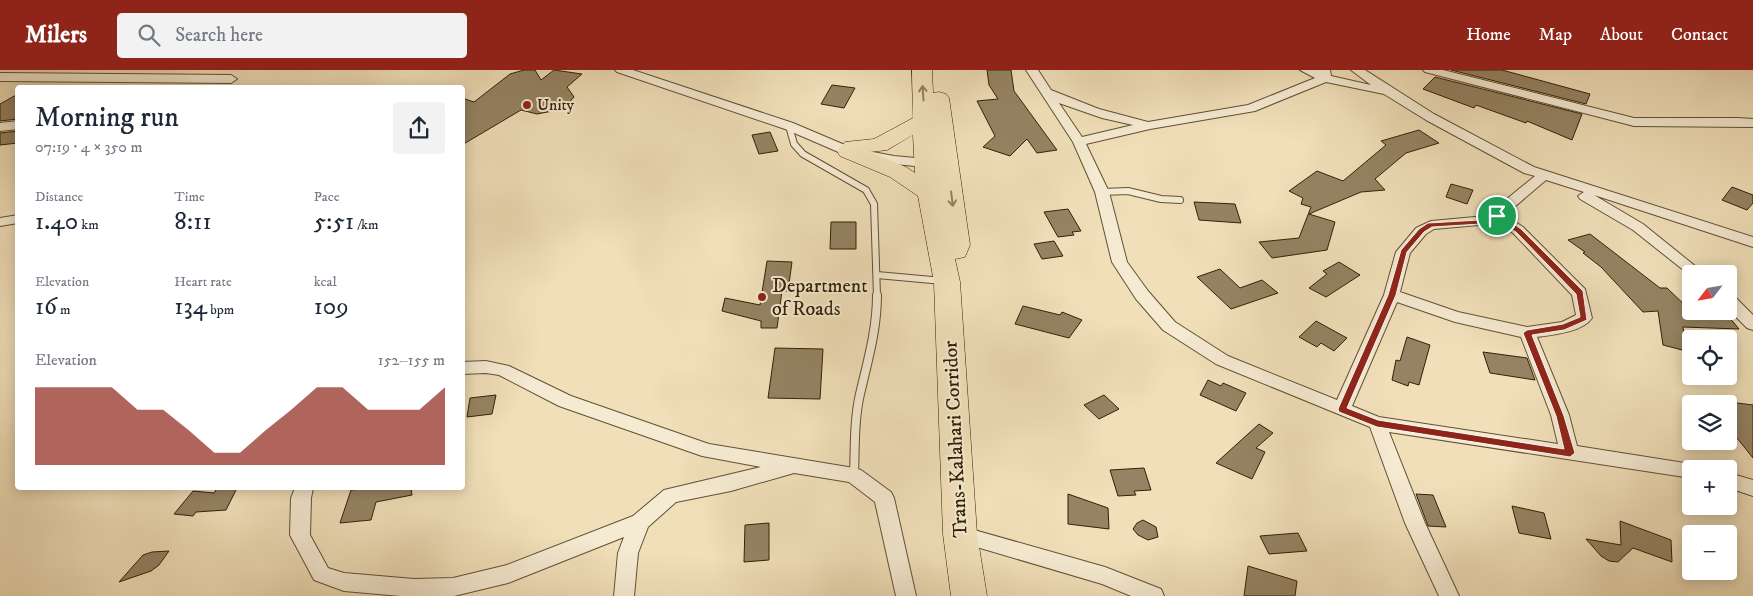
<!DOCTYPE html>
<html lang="en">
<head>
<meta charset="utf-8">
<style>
	:root { --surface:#fff; --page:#f2f2f3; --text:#1f2937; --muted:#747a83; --accent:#8f2418 }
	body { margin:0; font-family:"IM FELL DW Pica",serif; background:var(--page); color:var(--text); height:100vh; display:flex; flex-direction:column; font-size:19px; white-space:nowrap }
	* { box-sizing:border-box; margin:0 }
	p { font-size:16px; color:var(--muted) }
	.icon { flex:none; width:28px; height:28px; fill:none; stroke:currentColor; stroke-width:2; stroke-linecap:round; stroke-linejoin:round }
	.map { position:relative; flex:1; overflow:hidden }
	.details { position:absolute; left:15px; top:15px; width:450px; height:405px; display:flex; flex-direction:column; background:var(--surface); border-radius:5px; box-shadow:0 2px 12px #0003 }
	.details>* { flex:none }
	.needle { width:32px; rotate:239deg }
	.fabs { position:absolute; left:1682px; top:195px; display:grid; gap:10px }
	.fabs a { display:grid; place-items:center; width:55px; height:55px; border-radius:5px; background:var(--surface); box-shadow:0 2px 12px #0003; font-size:25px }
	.pin { position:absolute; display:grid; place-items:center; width:42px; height:42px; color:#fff; margin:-21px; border:2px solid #fff; border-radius:50%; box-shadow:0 1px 5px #0007 }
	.round { display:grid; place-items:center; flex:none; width:52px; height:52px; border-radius:5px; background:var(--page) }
	.summary { display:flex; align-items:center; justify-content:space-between; height:85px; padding:0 20px }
	h1 { font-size:28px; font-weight:600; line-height:38px }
	.metrics { display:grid; grid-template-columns:repeat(3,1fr); gap:8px; height:85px; padding:5px 20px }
	.metrics div { display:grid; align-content:center }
	.metrics b { font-size:25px; font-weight:600 }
	.metrics small { font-size:14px; font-weight:400 }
	.metrics p { font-size:14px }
	.chart { height:140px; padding:10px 20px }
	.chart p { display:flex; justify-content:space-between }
	.chart svg { width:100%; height:90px; margin-top:5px; fill:var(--accent); opacity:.7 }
	header { display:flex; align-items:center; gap:30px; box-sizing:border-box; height:70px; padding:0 25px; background:var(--accent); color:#fff }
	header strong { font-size:24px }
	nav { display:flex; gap:28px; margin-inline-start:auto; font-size:18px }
	.search { width:350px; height:45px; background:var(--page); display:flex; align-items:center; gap:12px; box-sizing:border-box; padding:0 18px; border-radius:5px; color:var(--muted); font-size:19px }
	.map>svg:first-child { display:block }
</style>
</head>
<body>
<header>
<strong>Milers</strong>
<div class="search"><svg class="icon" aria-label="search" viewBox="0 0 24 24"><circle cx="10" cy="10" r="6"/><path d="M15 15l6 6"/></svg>Search here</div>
<nav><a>Home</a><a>Map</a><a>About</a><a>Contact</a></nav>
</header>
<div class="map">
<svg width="1753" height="526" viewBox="0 0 1753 526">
	<rect width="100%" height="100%" fill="#f0dfb9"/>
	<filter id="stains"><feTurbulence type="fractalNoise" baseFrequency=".004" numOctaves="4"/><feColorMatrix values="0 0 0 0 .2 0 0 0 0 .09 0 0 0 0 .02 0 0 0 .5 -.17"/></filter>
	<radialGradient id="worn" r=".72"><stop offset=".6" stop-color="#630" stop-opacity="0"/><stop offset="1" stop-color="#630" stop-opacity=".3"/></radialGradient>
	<g fill="#958363" stroke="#332006">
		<path d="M 524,0 L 535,0 L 541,10 L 554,0 L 582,4 L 567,17 L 574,27 L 563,39 L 537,44 L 521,40 L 462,75 L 462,28 L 474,32 L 510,4 Z"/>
		<path d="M 987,0 L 1011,0 L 1014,21 L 1057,80 L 1037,83 L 1027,69 L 1010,86 L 983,77 L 995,66 L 977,31 L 998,29 L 989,15 Z"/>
		<path d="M 1451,0 L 1502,0 L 1590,24 L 1586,34 Z"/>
		<path d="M 1435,7 L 1582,44 L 1572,70 L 1527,51 L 1526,53 L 1476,35 L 1474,38 L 1423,19 Z"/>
		<path d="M 832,15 L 855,18 L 844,38 L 821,34 Z"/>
		<path d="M 18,24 L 18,49 L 0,51 L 0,34 Z"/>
		<path d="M 1419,60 L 1439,73 L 1406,83 L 1375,109 L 1385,120 L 1361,122 L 1309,144 L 1335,152 L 1327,180 L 1272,188 L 1259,172 L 1299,168 L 1311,137 L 1301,134 L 1303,128 L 1289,121 L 1317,101 L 1343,111 L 1386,75 L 1381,71 Z"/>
		<path d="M 18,61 L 18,73 L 0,75 L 0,63 Z"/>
		<path d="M 770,62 L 778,81 L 759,84 L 752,65 Z"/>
		<path d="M 1451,114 L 1473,120 L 1467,134 L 1446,127 Z"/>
		<path d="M 1732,117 L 1753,125 L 1753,133 L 1747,140 L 1722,130 Z"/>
		<path d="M 1194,132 L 1235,134 L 1241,153 L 1199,150 Z"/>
		<path d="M 1068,139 L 1081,161 L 1072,162 L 1074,165 L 1058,167 L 1044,142 Z"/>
		<path d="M 831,152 L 856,152 L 856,179 L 830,179 Z"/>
		<path d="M 1590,164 L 1660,218 L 1667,218 L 1691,241 L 1724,241 L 1739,259 L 1683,257 L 1686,281 L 1663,275 L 1658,241 L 1643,242 L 1601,197 L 1583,183 L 1585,182 L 1568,170 Z"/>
		<path d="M 1054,171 L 1063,186 L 1042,189 L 1034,174 Z"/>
		<path d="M 767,191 L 792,192 L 788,221 L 782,221 L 777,258 L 761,258 L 761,251 L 722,241 L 725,228 L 760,235 Z"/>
		<path d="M 1339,192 L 1360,205 L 1326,227 L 1309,218 L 1327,204 L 1323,201 Z"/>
		<path d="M 1220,199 L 1240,218 L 1262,210 L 1278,223 L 1231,239 L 1197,207 Z"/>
		<path d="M 1023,236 L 1060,245 L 1062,242 L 1082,250 L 1069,268 L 1015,254 Z"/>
		<path d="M 1316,251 L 1347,268 L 1334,281 L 1321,273 L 1317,277 L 1299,267 Z"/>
		<path d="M 1407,267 L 1430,275 L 1419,315 L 1409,312 L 1408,316 L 1392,310 L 1396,290 L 1400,291 Z"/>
		<path d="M 775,278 L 823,279 L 820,329 L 768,328 Z"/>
		<path d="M 1483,282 L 1527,288 L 1535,310 L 1490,303 Z"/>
		<path d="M 1208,310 L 1221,316 L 1223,313 L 1246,323 L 1236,341 L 1200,325 Z"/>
		<path d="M 496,325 L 492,344 L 467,347 L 470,328 Z"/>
		<path d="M 1104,325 L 1119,339 L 1099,349 L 1084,335 Z"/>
		<path d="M 1729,332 L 1753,335 L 1753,388 L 1729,358 Z"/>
		<path d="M 1259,354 L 1273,363 L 1256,378 L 1265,382 L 1252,409 L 1216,393 Z"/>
		<path d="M 1144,398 L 1151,420 L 1134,421 L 1136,425 L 1118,426 L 1110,400 Z"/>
		<path d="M 217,418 L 237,418 L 226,440 L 196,442 L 193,446 L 174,444 L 193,421 L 214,423 Z"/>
		<path d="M 374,418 L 411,418 L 412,425 L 376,432 L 371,450 L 340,453 L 351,420 Z"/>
		<path d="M 1068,424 L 1108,438 L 1109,459 L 1068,454 Z"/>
		<path d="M 1416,424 L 1433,425 L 1446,457 L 1428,456 Z"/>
		<path d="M 1512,436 L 1544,443 L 1551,469 L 1519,463 Z"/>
		<path d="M 1143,450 L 1156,457 L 1158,467 L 1148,470 L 1138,465 L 1133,459 L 1137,453 Z"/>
		<path d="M 1620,451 L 1671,470 L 1672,492 L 1633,478 L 1618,492 L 1609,491 L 1601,486 L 1586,469 L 1621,475 Z"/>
		<path d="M 769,453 L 769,490 L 744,492 L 745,455 Z"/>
		<path d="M 1298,463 L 1307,481 L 1269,484 L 1260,466 Z"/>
		<path d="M 169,481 L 159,495 L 151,501 L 119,512 L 143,485 L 152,482 Z"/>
		<path d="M 1248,496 L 1297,511 L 1295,526 L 1244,526 Z"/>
	</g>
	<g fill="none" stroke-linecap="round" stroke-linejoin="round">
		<defs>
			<g id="lane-far1">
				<path d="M 789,56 L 794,74 L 803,84 L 866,120 L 874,134 L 877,226"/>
				<path d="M 1102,122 L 1128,121 L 1161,129 L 1180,130"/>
				<path d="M 877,205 L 943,211"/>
			</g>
			<path id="lane" d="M 854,405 C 855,378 854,350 860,324 C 868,290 877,259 877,225"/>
			<g id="street">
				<path d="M 615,0 L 633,0 L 793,53 L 852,78 L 894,86 L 936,90 L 943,94 L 936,98 L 894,94 L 843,84 L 785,59 L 617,2 Z"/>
				<path d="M 1026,0 L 1038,0 L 1051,20 L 1099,39 L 1148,52 L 1248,35 L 1315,8 L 1300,0 L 1330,0 L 1331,6 L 1371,15 L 1351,0 L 1365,0 L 1434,44 L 1534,97 L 1753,167 L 1753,177 L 1594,125 L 1643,154 L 1705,204 L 1691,204 L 1691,206 L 1633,160 L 1580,129 L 1578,126 L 1584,122 L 1546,110 L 1505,145 L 1523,157 L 1585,219 L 1592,248 C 1583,262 1552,265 1537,267 L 1569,345 L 1577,376 L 1691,394 L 1698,396 L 1699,399 L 1691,399 L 1691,408 L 1389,362 L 1425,453 L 1459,526 L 1439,526 L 1405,453 L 1370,357 L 1216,294 L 1163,260 L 1136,229 L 1112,192 L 1095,122 L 1073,72 ZM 1326,12 L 1384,24 L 1426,50 L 1524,103 L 1535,106 L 1486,146 L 1431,151 L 1416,158 L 1396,182 L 1384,225 L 1337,330 L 1228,286 L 1175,252 L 1148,221 L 1127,192 L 1109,122 L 1086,74 L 1150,59 L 1255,41 ZM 1059,33 L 1102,48 L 1133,55 L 1082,67 ZM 1496,152 L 1513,163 L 1572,225 L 1576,245 L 1562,252 L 1527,257 L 1458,242 L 1400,222 L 1410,183 L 1426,164 L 1434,159 L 1490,154 ZM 1397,232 L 1455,252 L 1521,267 L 1551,345 L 1558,374 L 1379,347 L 1352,336 Z"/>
				<path d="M 1423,0 L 1443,0 L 1634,48 L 1738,48 L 1753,49 L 1753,57 L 1634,56 L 1425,2 Z"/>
				<path d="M 0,3 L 231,5 L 237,9 L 231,13 L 0,11 Z"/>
				<path d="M 18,51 L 18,59 L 0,61 L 0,53 Z"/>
				<path d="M 18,145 L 18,153 L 0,156 L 0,148 Z"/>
				<path d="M 1729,226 L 1735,227 L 1753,245 L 1753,260 L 1747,258 L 1729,240 Z"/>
				<path d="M 486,291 L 509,296 L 571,326 L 709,374 L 854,398 L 861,400 L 891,422 L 894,428 L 916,526 L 896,526 L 875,432 L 849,412 L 794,403 L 731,421 L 676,432 L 648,457 L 638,483 L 634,526 L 614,526 L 618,483 L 624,467 L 508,513 L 454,526 L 401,526 L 344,521 L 314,510 L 290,465 L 291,428 L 295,418 L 313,418 L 311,428 L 310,465 L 328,498 L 344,503 L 414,509 L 453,508 L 507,495 L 633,446 L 664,420 L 761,397 L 702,386 L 559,336 L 499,305 L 486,303 L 462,304 L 462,292 Z"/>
				<path d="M 1729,403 L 1753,410 L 1753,426 L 1729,418 Z"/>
				<path d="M 960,456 L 1105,497 L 1161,519 L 1164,526 L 1131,526 L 1102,514 L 953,470 L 950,464 L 953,458 Z"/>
			</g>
			<path id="highway" d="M 912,0 L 932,0 L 933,23 L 939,22 L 946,24 L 949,28 L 970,175 L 965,187 L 955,189 L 960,212 L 977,464 L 987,526 L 951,526 L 943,464 L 934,212 L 918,126 L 890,107 L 840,86 L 837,81 L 845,72 L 874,69 L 913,48 ZM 913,65 L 915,103 L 906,97 L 870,82 L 887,80 Z"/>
		</defs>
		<use href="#lane-far1" stroke="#625033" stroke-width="8"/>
		<use href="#lane" stroke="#625033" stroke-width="10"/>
		<use href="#street" stroke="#625033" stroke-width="2"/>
		<use href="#highway" stroke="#332006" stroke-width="1"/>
		<use href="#lane-far1" stroke="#f5ead2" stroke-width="6"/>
		<use href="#lane" stroke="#f5ead2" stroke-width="8"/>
		<use href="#street" fill="#f5ead2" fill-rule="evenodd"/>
		<use href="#highway" fill="#f0dfb9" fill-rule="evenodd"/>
	</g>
	<defs><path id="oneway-shaft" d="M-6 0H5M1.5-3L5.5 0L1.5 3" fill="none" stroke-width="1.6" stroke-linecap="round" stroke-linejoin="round" transform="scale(1.25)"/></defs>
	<g stroke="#928060">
		<use href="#oneway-shaft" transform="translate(923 23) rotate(-94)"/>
		<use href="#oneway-shaft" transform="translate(952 129) rotate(83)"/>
	</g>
	<path fill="#8f2418" stroke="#fff" fill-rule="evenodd" d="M 1494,144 L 1499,144 L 1521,159 L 1583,221 L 1587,250 L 1564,260 L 1532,265 L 1564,346 L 1575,383 L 1570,387 L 1377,357 L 1339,342 L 1338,339 L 1388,225 L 1401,180 L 1419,159 L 1428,153 L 1480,150 ZM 1496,149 L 1516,162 L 1576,224 L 1580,247 L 1563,254 L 1527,260 L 1523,263 L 1556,346 L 1564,379 L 1378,350 L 1347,338 L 1396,225 L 1407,182 L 1424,162 L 1432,157 L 1481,154 Z"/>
	<g fill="#8f2418" stroke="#f5ead2" stroke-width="2">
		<circle cx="527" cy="35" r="5"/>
		<circle cx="762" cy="227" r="5"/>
	</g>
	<g text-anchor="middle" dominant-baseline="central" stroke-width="4" stroke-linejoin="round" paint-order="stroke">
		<g font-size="16" fill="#332006" stroke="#f5ead2" text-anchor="start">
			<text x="537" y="35">Unity</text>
		</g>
		<g font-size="20" fill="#332006" stroke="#f5ead2" text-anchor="start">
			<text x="772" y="216">Department<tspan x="772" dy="23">of Roads</tspan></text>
		</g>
		<g font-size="20" fill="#332006" stroke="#f5ead2">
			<text transform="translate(956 369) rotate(-93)">Trans-Kalahari Corridor</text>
		</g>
	</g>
	<rect width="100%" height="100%" filter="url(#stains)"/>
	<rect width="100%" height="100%" fill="url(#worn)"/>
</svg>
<div class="fabs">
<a><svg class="needle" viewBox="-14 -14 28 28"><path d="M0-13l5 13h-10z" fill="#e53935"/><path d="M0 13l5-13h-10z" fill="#747a83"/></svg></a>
<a><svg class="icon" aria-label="locate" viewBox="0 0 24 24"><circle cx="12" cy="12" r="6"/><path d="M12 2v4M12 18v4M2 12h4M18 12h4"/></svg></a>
<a><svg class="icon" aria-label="layers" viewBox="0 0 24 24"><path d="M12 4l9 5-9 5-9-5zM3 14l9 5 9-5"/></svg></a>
<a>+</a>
<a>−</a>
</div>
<div class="pin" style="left:1497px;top:146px;background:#1e9e55"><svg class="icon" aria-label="arrive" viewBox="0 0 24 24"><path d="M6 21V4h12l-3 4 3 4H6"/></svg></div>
<section class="details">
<div class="summary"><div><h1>Morning run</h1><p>07:19 · 4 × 350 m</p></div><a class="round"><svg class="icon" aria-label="share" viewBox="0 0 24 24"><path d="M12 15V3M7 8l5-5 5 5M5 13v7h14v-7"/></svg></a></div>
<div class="metrics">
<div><p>Distance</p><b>1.40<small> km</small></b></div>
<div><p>Time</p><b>8:11</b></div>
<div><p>Pace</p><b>5:51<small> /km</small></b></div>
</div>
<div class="metrics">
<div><p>Elevation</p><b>16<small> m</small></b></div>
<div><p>Heart rate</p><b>134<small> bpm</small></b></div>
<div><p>kcal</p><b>109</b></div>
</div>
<div class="chart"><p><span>Elevation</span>152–155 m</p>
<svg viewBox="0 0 160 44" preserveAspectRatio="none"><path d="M0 44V6L10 6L20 6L30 6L40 17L50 17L60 27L70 38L80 38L90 27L100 17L110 6L120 6L130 17L140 17L150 17L160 6V44z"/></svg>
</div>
</section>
</div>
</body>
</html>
